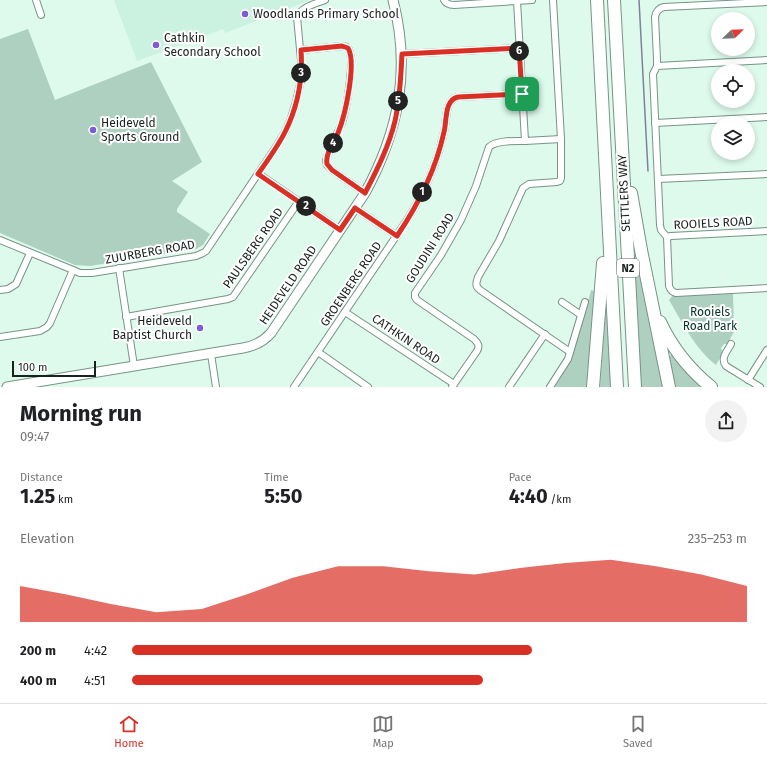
<!DOCTYPE html>
<html lang="en">
<head>
<meta charset="utf-8">
<style>
	:root { --surface:#fff; --page:#f2f2f2; --text:#202124; --muted:#757577; --line:#e0e0e0; --accent:#d93025 }
	body { margin:0; font-family:"Fira Sans",sans-serif; background:var(--page); color:var(--text); height:100vh; display:flex; flex-direction:column; font-size:15px; white-space:nowrap }
	* { box-sizing:border-box; margin:0 }
	p { font-size:13px; color:var(--muted) }
	.icon { flex:none; width:22px; height:22px; fill:none; stroke:currentColor; stroke-width:2; stroke-linecap:round; stroke-linejoin:round }
	.map { position:relative; height:387px; overflow:hidden }
	.details { display:flex; flex-direction:column; background:var(--surface); flex:1 }
	.details>* { flex:none }
	.needle { width:26px; rotate:67deg }
	.buttons { position:absolute; left:711px; top:12px; display:grid; gap:8px }
	.buttons a { display:grid; place-items:center; width:44px; height:44px; border-radius:50%; background:var(--surface); box-shadow:0 2px 6px #0003; font-size:20px }
	.scale { position:absolute; left:12px; bottom:10px; width:84px; box-sizing:border-box; padding-left:4px; border:2px solid #17211d; border-top:0; font-size:11px; line-height:14px; white-space:nowrap; color:#17211d; -webkit-text-stroke:3px #fff; paint-order:stroke }
	.pin { position:absolute; display:grid; place-items:center; width:34px; height:34px; color:#fff; margin:-17px; border-radius:8px; box-shadow:0 2px 6px #0006 }
	.km { position:absolute; width:20px; height:20px; margin:-10px; border-radius:50%; background:#222; color:#fff; font-size:11px; line-height:20px; text-align:center }
	.round { display:grid; place-items:center; flex:none; width:42px; height:42px; border-radius:21px; background:var(--page) }
	.headline { display:flex; align-items:center; justify-content:space-between; height:68px; padding:0 20px }
	h1 { font-size:22px; font-weight:700; line-height:30px }
	.metrics { display:grid; grid-template-columns:repeat(3,1fr); gap:6px; height:68px; padding:4px 20px }
	.metrics div { display:grid; align-content:center }
	.metrics b { font-size:20px; font-weight:700 }
	.metrics small { font-size:11px; font-weight:400 }
	.metrics p { font-size:11px }
	.chart { height:112px; padding:8px 20px }
	.chart p { display:flex; justify-content:space-between }
	.chart svg { width:100%; height:72px; margin-top:4px; fill:var(--accent); opacity:.7 }
	ul { padding:0 20px; list-style:none; font-size:13px }
	li { display:grid; grid-template-columns:64px 48px 1fr; align-items:center; height:30px }
	li i { height:10px; border-radius:5px; background:var(--accent) }
	.tabs { display:flex; justify-content:space-around; align-items:center; height:56px; border-top:1px solid var(--line); background:var(--surface); font-size:11px; color:var(--muted) }
	.tabs a { display:grid; justify-items:center; gap:2px }
	.tabs .on { color:var(--accent) }
	.map>svg:first-child { display:block }
</style>
</head>
<body>
<div class="map">
<svg width="767" height="387" viewBox="0 0 767 387">
	<rect width="100%" height="100%" fill="#ddfaec"/>
	<path fill="#cbf1e0" d="M 114,0 L 310,0 L 225,33 L 223,29 L 137,61 Z"/>
	<g fill="#aed0c1">
		<path d="M 28,29 L 55,100 L 151,62 L 202,162 L 172,181 L 188,192 L 177,209 L 177,212 L 210,234 L 203,245 L 196,249 L 90,266 L 75,265 L 0,233 L 0,39 Z"/>
		<path d="M 640,267 L 665,387 L 640,387 L 633,268 Z"/>
		<path d="M 591,290 L 597,292 L 586,387 L 553,387 L 571,360 L 586,302 L 588,302 Z"/>
		<path d="M 733,293 L 734,332 L 727,344 L 724,344 L 721,348 L 723,352 L 716,365 C 696,350 682,322 669,300 L 673,295 Z"/>
		<path d="M 605,315 L 609,316 L 613,387 L 600,387 Z"/>
		<path d="M 671,355 L 673,355 L 706,387 L 673,387 L 669,357 Z"/>
	</g>
	<g fill="none" stroke-linecap="round" stroke-linejoin="round">
		<path stroke="#817f9d" stroke-width="1.5" d="M 639,0 L 648,171"/>
		<defs>
			<g id="street">
				<path d="M 36,0 L 41,15"/>
				<path d="M 444,0 C 446,4 450,5 454,5 L 532,0"/>
				<path d="M 553,0 L 561,139 L 561,178 L 560,181 L 557,182 L 529,184 L 523,188 L 499,241 L 478,277 C 476,283 475,286 480,290 L 570,352"/>
				<path d="M 517,1 L 525,141 L 561,139"/>
				<path d="M 301,50 L 342,46 C 345,47 346,46 348,48 C 356,58 346,110 342,123 C 337,135 329,148 326,161 L 327,165 L 332,170 L 365,193"/>
				<path d="M 402,54 L 519,48"/>
				<path d="M 657,66 L 767,60"/>
				<path d="M 655,123 L 767,117"/>
				<path d="M 259,174 L 340,230"/>
				<path d="M 658,179 L 767,174"/>
				<path d="M 355,208 L 397,236"/>
				<path d="M 667,237 L 661,230 L 660,225 L 653,74 L 657,66 L 657,59 L 655,17 C 656,12 659,8 664,7 L 767,2"/>
				<path d="M 667,237 L 669,286 C 670,289 672,292 676,293 L 767,288"/>
				<path d="M 667,237 L 671,236 L 767,231"/>
				<path d="M 0,240 L 73,270 L 80,273 L 92,273 L 196,256 L 203,253 L 206,251 L 276,147 L 285,132 L 291,118 L 296,102 L 301,80 L 301,60 L 297,17 C 302,7 314,4 325,0"/>
				<path d="M 119,268 L 134,366"/>
				<path d="M 0,290 L 8,289 L 16,284 L 30,253"/>
				<path d="M 562,302 L 581,315"/>
				<path d="M 345,312 L 454,384"/>
				<path d="M 126,317 L 228,299 L 233,297 L 299,201"/>
				<path d="M 0,337 L 40,331 L 47,327 L 50,323 L 73,270"/>
				<path d="M 731,344 C 727,352 720,358 726,366 L 760,387"/>
				<path d="M 318,352 L 368,387"/>
				<path d="M 211,354 L 216,387"/>
				<path d="M 748,380 L 767,350"/>
				<path d="M 294,387 L 403,226 C 409,217 414,209 419,199 C 430,179 439,155 444,132 C 447,121 444,100 458,97 L 522,94"/>
				<path d="M 452,387 L 477,351 C 480,346 478,343 474,339 L 417,300 L 415,297 L 415,293 L 441,255 L 461,220 L 476,186 L 489,147 C 496,140 515,141 525,141"/>
				<path d="M 509,387 L 545,334"/>
				<path d="M 550,387 L 568,359 L 585,302"/>
			</g>
			<path id="secondary" d="M 7,387 L 243,348 C 255,346 263,342 271,333 L 365,193 C 399,131 411,69 393,0"/>
			<g id="highway">
				<path d="M 597,0 L 617,387"/>
				<path d="M 614,0 L 635,387"/>
				<path d="M 631,193 L 641,250 L 669,387"/>
				<path d="M 660,322 C 672,348 689,369 711,387"/>
				<path d="M 593,387 L 603,263"/>
			</g>
		</defs>
		<use href="#street" stroke="#789387" stroke-width="8"/>
		<use href="#secondary" stroke="#789387" stroke-width="11"/>
		<use href="#highway" stroke="#789387" stroke-width="14"/>
		<use href="#street" stroke="#fff" stroke-width="6"/>
		<use href="#secondary" stroke="#fff" stroke-width="9"/>
		<use href="#highway" stroke="#fff" stroke-width="12"/>
	</g>
	<g fill="none" stroke-linecap="round" stroke-linejoin="round">
		<defs>
			<path id="route" d="M 342,46 L 348,48 C 357,63 345,116 338,133 C 334,142 325,154 327,164 L 332,170 L 365,193 C 377,170 389,146 395,121 C 400,99 401,76 402,54 L 519,48 L 522,94 L 458,97 C 444,100 447,121 444,132 C 436,169 418,205 397,236 L 355,208 L 340,230 L 258,174 C 268,160 278,146 285,132 C 298,106 303,78 301,50 Z"/>
		</defs>
		<use href="#route" stroke="#fff" stroke-width="8"/>
		<use href="#route" stroke="#d93025" stroke-width="5"/>
	</g>
	<g fill="#7e5cd7" stroke="#fff" stroke-width="1.5">
		<circle cx="245" cy="14" r="4"/>
		<circle cx="156" cy="45" r="4"/>
		<circle cx="93" cy="130" r="4"/>
		<circle cx="200" cy="328" r="4"/>
	</g>
	<g text-anchor="middle" dominant-baseline="central" stroke-width="4" stroke-linejoin="round" paint-order="stroke">
		<rect fill="#fff" stroke="#5d6461" stroke-width="1" x="617" y="259" width="22" height="18" rx="3"/>
		<g font-size="11" font-weight="bold" fill="#17211d">
			<text x="628" y="268">N2</text>
		</g>
		<g font-size="12" fill="#17211d" stroke="#fff" text-anchor="start">
			<text x="253" y="14">Woodlands Primary School</text>
			<text x="164" y="38">Cathkin<tspan x="164" dy="14">Secondary School</tspan></text>
			<text x="101" y="123">Heideveld<tspan x="101" dy="14">Sports Ground</tspan></text>
			<text x="192" y="321" text-anchor="end">Heideveld<tspan x="192" dy="14">Baptist Church</tspan></text>
		</g>
		<g font-size="12" fill="#17211d" stroke="#fff">
			<text transform="translate(624 193) rotate(-93)">SETTLERS WAY</text>
			<text transform="translate(713 223) rotate(-3)">ROOIELS ROAD</text>
			<text transform="translate(253 248) rotate(-55)">PAULSBERG ROAD</text>
			<text transform="translate(430 248) rotate(-58)">GOUDINI ROAD</text>
			<text transform="translate(150 252) rotate(-10)">ZUURBERG ROAD</text>
			<text transform="translate(351 284) rotate(-56)">GROENBERG ROAD</text>
			<text transform="translate(288 285) rotate(-56)">HEIDEVELD ROAD</text>
			<text transform="translate(406 339) rotate(34)">CATHKIN ROAD</text>
		</g>
		<g font-size="12" fill="#073627" stroke="#fff">
			<text x="710" y="312">Rooiels<tspan x="710" dy="14">Road Park</tspan></text>
		</g>
	</g>
</svg>
<div class="buttons">
<a><svg class="needle" viewBox="-14 -14 28 28"><path d="M0-13l5 13h-10z" fill="#e53935"/><path d="M0 13l5-13h-10z" fill="#757577"/></svg></a>
<a><svg class="icon" aria-label="locate" viewBox="0 0 24 24"><circle cx="12" cy="12" r="6"/><path d="M12 2v4M12 18v4M2 12h4M18 12h4"/></svg></a>
<a><svg class="icon" aria-label="layers" viewBox="0 0 24 24"><path d="M12 4l9 5-9 5-9-5zM3 14l9 5 9-5"/></svg></a>
</div>
<div class="scale">100 m</div>
<div class="pin" style="left:522px;top:94px;background:#1e9e55"><svg class="icon" aria-label="arrive" viewBox="0 0 24 24"><path d="M6 21V4h12l-3 4 3 4H6"/></svg></div>
<b class="km" style="left:422px;top:192px">1</b>
<b class="km" style="left:306px;top:206px">2</b>
<b class="km" style="left:301px;top:73px">3</b>
<b class="km" style="left:333px;top:143px">4</b>
<b class="km" style="left:398px;top:101px">5</b>
<b class="km" style="left:519px;top:51px">6</b>
</div>
<section class="details">
<div class="headline"><div><h1>Morning run</h1><p>09:47</p></div><a class="round"><svg class="icon" aria-label="share" viewBox="0 0 24 24"><path d="M12 15V3M7 8l5-5 5 5M5 13v7h14v-7"/></svg></a></div>
<div class="metrics">
<div><p>Distance</p><b>1.25<small> km</small></b></div>
<div><p>Time</p><b>5:50</b></div>
<div><p>Pace</p><b>4:40<small> /km</small></b></div>
</div>
<div class="chart"><p><span>Elevation</span>235–253 m</p>
<svg viewBox="0 0 160 44" preserveAspectRatio="none"><path d="M0 44V22L10 27L20 33L30 38L40 36L50 27L60 17L70 10L80 10L90 13L100 15L110 11L120 8L130 6L140 10L150 15L160 22V44z"/></svg>
</div>
<ul>
<li><b>200 m</b>4:42<i style="width:65%"></i></li>
<li><b>400 m</b>4:51<i style="width:57%"></i></li>
</ul>
</section>
<nav class="tabs">
<a class="on"><svg class="icon" aria-label="home" viewBox="0 0 24 24"><path d="M3 11l9-7 9 7M6 9v11h12V9"/></svg>Home</a>
<a><svg class="icon" aria-label="map" viewBox="0 0 24 24"><path d="M3 6l6-2 6 2 6-2v14l-6 2-6-2-6 2zM9 4v14M15 6v14"/></svg>Map</a>
<a><svg class="icon" aria-label="saved" viewBox="0 0 24 24"><path d="M7 4h10v16l-5-4-5 4z"/></svg>Saved</a>
</nav>
</body>
</html>
